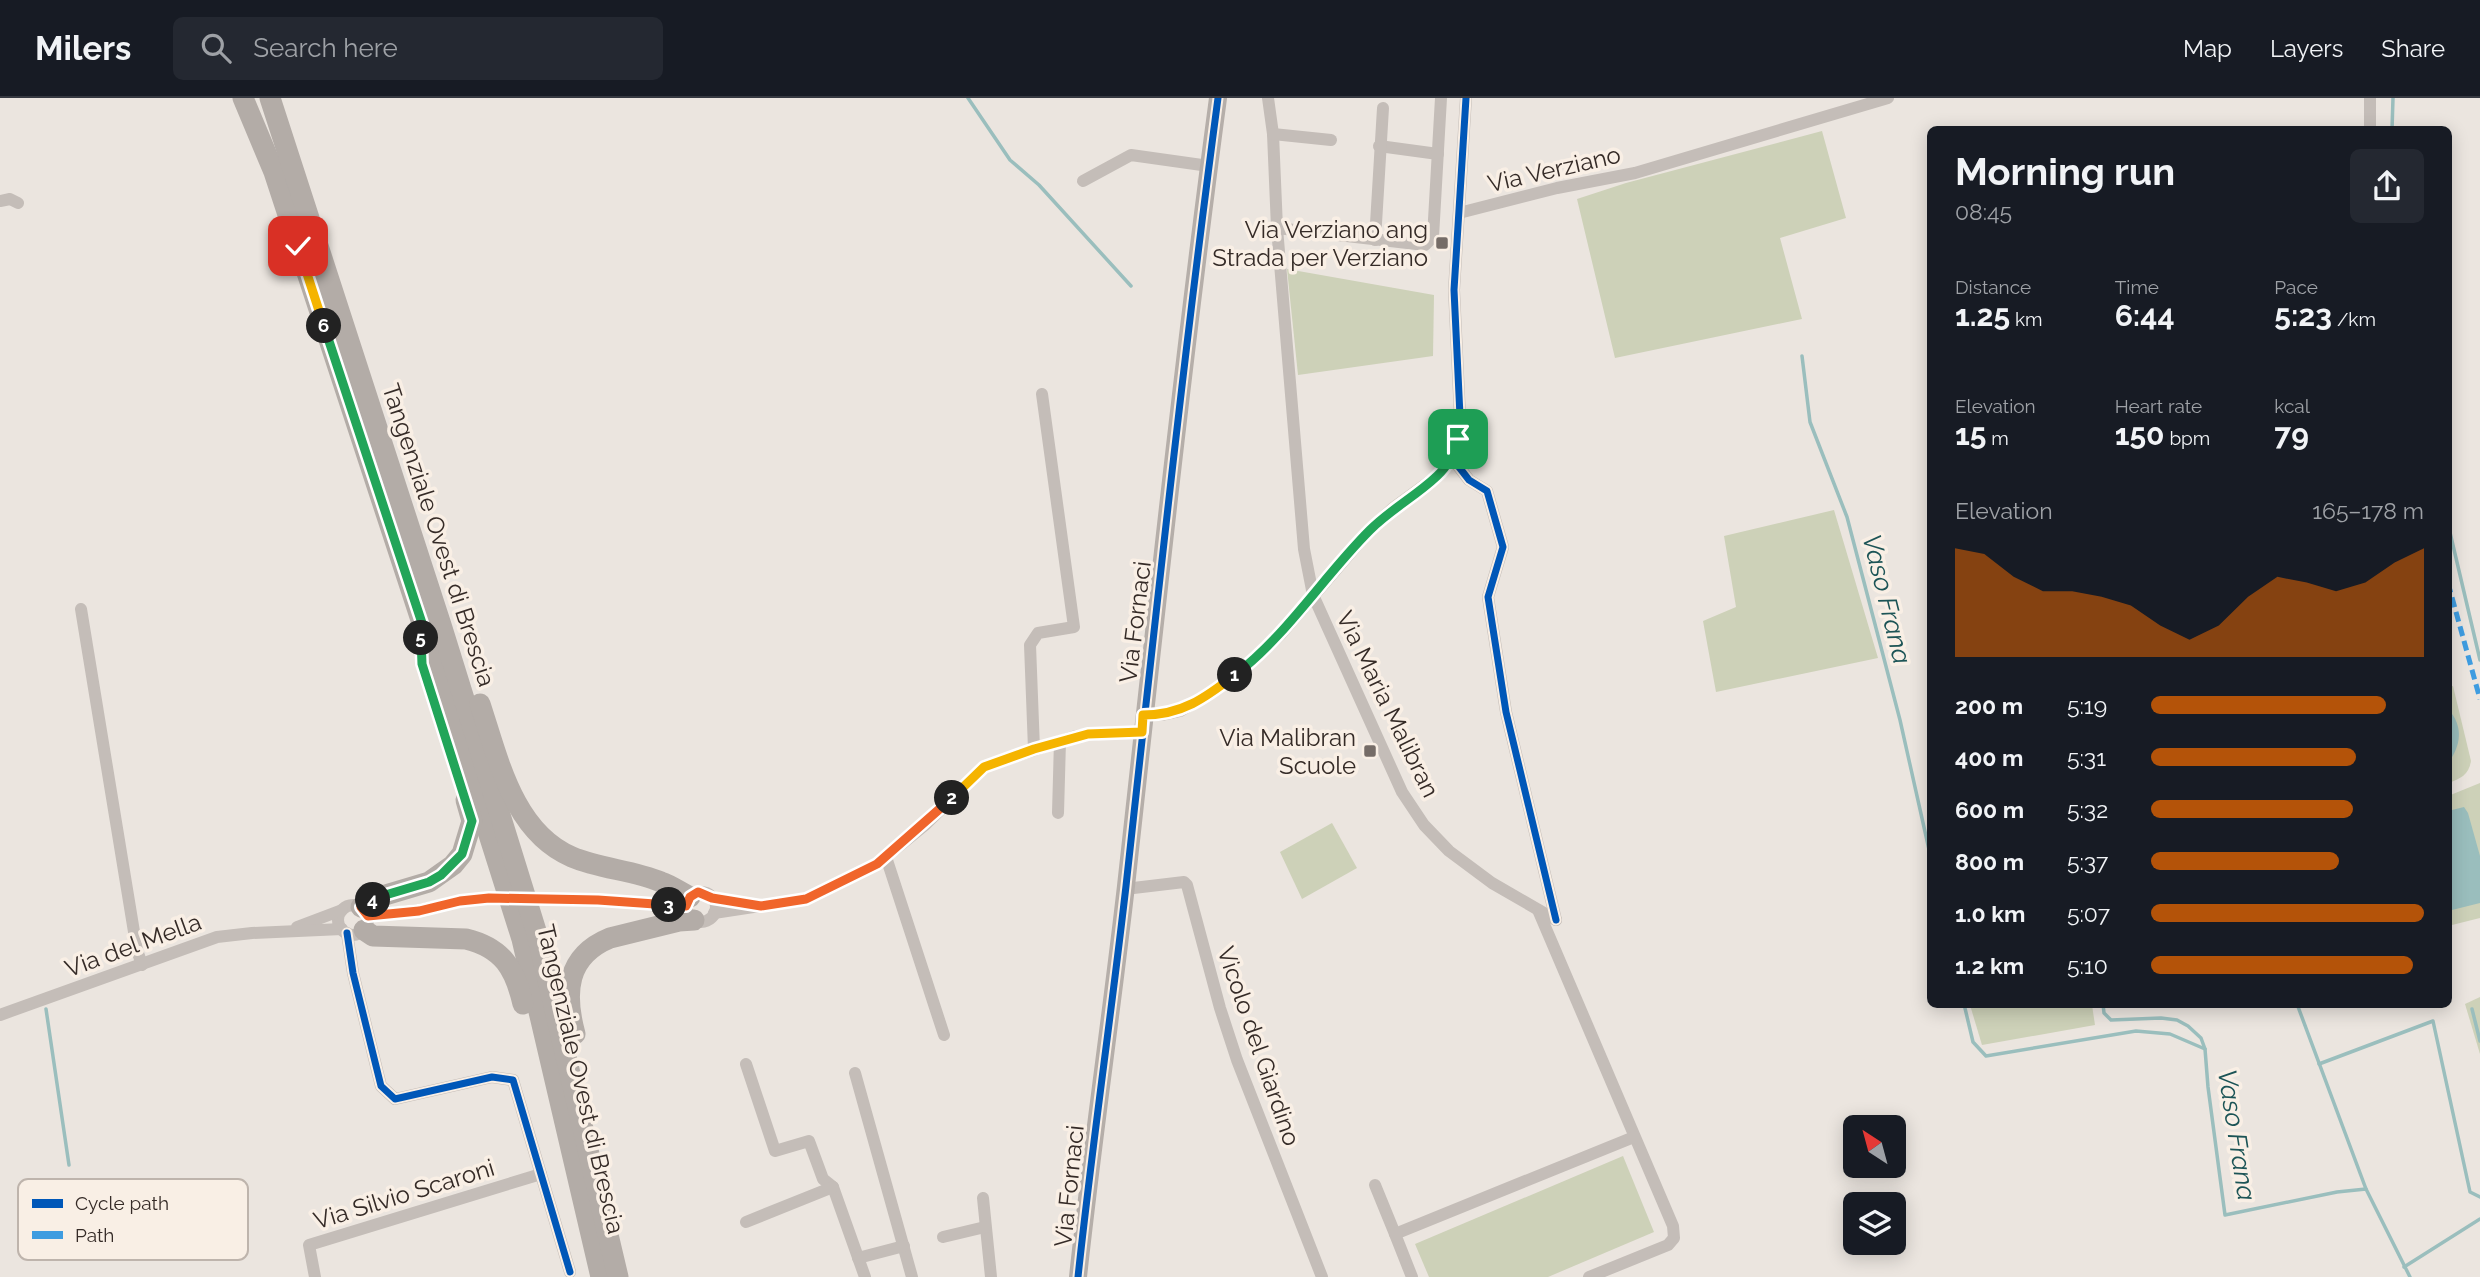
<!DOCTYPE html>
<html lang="en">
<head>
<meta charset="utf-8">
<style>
	:root { --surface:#171b24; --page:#242831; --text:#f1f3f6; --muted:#9ea1a6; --line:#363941; --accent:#b45309 }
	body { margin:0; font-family:Raleway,sans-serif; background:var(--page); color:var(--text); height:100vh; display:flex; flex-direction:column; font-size:26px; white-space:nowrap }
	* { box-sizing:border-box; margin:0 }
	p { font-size:23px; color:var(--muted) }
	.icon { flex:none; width:38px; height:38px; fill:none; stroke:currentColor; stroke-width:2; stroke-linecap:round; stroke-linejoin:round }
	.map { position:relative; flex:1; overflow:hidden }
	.sheet { position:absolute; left:1927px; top:28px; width:525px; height:882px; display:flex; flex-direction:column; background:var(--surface); border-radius:10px; box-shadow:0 4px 18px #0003 }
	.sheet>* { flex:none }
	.needle { width:46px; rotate:324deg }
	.buttons { position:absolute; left:1843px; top:1017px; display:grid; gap:14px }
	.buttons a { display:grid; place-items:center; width:63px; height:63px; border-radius:10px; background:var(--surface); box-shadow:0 4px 18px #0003; font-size:35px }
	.pin { position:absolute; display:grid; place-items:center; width:60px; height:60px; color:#fff; margin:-30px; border-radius:14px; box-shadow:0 4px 10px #0006 }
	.km { position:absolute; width:35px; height:35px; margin:-18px; border-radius:50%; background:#222; color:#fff; font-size:19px; line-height:35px; text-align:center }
	.round { display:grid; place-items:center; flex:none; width:74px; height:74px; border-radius:10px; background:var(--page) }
	.head { display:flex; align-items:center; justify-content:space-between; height:119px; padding:0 28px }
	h1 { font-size:38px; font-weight:700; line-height:52px }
	.stats { display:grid; grid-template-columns:repeat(3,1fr); gap:10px; height:119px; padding:7px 28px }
	.stats div { display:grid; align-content:center }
	.stats b { font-size:30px; font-weight:700 }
	.stats small { font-size:19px; font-weight:400 }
	.stats p { font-size:19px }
	.chart { height:196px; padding:14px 28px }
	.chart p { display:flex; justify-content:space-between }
	.chart svg { width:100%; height:126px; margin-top:7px; fill:var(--accent); opacity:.7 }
	ul { padding:0 28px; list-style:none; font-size:23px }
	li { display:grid; grid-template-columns:112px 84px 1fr; align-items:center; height:52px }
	li i { height:18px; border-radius:9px; background:var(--accent) }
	header { display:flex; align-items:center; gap:42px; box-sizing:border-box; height:98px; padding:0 35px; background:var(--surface); border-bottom:2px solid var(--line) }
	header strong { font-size:33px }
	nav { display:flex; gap:38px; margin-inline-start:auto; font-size:24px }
	.search { width:490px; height:63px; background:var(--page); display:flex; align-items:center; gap:18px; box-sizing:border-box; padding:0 24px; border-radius:10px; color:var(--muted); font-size:26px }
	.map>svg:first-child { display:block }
</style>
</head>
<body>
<header>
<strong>Milers</strong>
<div class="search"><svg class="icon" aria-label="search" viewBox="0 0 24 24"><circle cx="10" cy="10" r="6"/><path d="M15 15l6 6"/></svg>Search here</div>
<nav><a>Map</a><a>Layers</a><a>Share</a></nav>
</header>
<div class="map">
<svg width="2480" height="1179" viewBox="0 0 2480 1179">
	<rect width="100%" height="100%" fill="#ebe5df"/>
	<g fill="#cdd1b8">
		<path d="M 1822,33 L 1846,120 L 1780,140 L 1802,221 L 1615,260 L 1577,101 L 1626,85 Z"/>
		<path d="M 1287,171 L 1434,197 L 1433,258 L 1298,277 Z"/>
		<path d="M 1834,412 L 1878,560 L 1716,594 L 1703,523 L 1736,509 L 1724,438 Z"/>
		<path d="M 2453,588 L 2471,663 C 2469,676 2461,681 2448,685 L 2448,589 Z"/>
		<path d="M 2480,685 L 2480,820 L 2448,828 L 2448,698 Z"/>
		<path d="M 1332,725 L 1357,770 L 1302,801 L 1280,754 Z"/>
		<path d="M 2480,899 L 2480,956 L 2465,906 Z"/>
		<path d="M 1970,907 L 2092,907 L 2095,927 L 1982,947 Z"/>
		<path d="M 1623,1058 L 1654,1134 L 1548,1179 L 1429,1179 L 1415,1146 Z"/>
	</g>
	<g fill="#9abebd">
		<path d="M 2448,611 C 2464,628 2461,648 2448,665 Z"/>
		<path d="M 2464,709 L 2468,715 L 2480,758 L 2480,805 L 2448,813 L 2448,713 Z"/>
	</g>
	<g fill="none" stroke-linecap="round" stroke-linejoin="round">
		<g stroke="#9abebd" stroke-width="3.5">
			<path d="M 968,0 L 1010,62 L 1039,87 L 1131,188"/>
			<path d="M 2392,32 L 2393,0"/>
			<path d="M 1802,258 L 1810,324 L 1847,419 L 1900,622 L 1930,756"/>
			<path d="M 2448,426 L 2480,562"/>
			<path d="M 1964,906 L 1973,944 L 1986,958 L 2136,933 L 2170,936 L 2205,951"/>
			<path d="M 2103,906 L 2104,915 L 2111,922 L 2161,920 L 2177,922 L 2188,928 L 2201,940 L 2205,951 L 2208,989 L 2225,1117 L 2337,1094 L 2366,1091 L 2410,1179"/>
			<path d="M 2297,906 L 2366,1091"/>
			<path d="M 46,911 L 69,1067"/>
			<path d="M 2472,911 L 2480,943"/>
			<path d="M 2319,966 L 2433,923 L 2470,1094 L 2480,1099"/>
			<path d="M 72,1088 L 77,1118"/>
			<path d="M 2404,1169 L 2480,1121"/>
		</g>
		<g stroke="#c4bdb8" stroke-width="12">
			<path d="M 1268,0 L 1273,36 L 1277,130 L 1304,451 L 1313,497 L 1402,694 L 1424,727 L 1449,753 L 1492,785 L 1556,822"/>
			<path d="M 2370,0 L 2370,32"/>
			<path d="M 1273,36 L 1331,42"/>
			<path d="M 1379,48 L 1438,56"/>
			<path d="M 1083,83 L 1131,57 L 1209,68"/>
			<path d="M 0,103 L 10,101 L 18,105"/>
			<path d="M 1459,115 L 1557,90 L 1635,75 L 1888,0"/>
			<path d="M 1277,130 L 1425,147 L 1433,139 L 1441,0"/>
			<path d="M 1375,142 L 1383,10"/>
			<path d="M 1452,360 L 1469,382 L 1487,393 L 1503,449 L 1488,499 L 1506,614 L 1556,822"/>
			<path d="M 81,511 L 137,852 L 142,867"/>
			<path d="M 1143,617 L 1162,617 L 1180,613 L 1212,594 L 1255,561 L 1280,537 L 1369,433 L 1393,410 L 1437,378 L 1452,360 L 1458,341 L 1460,318 L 1454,192 L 1466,0"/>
			<path d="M 1034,651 L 1030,547 L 1038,535 L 1074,529 L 1042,296"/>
			<path d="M 1058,715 L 1060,643"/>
			<path d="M 886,759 L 944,937"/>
			<path d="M 1125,791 L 1184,784 L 1187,787 L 1220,910 L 1237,962 L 1322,1179"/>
			<circle cx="701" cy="809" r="15"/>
			<path d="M 712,800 L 750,806"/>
			<circle cx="353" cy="822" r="15"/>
			<path d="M 1538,812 L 1673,1128 L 1674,1140 L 1668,1147 L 1589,1179"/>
			<path d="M 714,815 L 806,801 L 877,766 L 926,726 L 984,669 L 1076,638 L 1120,634 L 1142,634"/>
			<path d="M 368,818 L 419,812 L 460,803 L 489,800 L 598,802 L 686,808"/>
			<path d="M 297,829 L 342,812"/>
			<path d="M 347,835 L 353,875 L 381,988 L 395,1001 L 492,979 L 513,982 L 570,1174"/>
			<path d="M 0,917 L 217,839 L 252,835 L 342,831"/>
			<path d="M 746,966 L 775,1053 L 809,1043 L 823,1081 L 833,1089 L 865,1179"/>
			<path d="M 855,975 L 912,1179"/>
			<path d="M 1375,1087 L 1395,1136"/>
			<path d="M 983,1100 L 991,1179"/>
			<path d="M 746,1124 L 833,1089"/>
			<path d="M 943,1139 L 985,1129"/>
			<path d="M 858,1160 L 904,1148"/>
			<path d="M 315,1179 L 309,1147 L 541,1076"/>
			<path d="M 1412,1179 L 1395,1136 L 1634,1039"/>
		</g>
		<path stroke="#b5aea9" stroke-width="18" d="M 1078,1179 C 1092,1048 1111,919 1126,788 C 1155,525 1183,262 1218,0"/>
		<g stroke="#b3aca7" stroke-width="21">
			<path d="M 243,0 L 274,74 L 422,525 L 522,841 L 601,1179"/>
			<path d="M 270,0 L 442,530 L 537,836 L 618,1179"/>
			<path d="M 480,606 C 498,660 513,734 572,759 C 600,771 633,772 661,784 C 671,787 680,794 690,799"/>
			<path d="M 361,809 L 382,798 L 429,784 L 453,767 L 462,756 L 472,723 L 466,702"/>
			<path d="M 364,832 L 373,838 L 466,841 C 503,850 515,871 523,906"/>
			<path d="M 575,936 C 564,895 566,858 610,840 L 679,823 L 694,822"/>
		</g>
		<path stroke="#3e9ce0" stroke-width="5" stroke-dasharray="10 5" stroke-linecap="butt" d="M 2448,485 L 2480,601"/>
		<defs>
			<g id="cycleway">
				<path d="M 1452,360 L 1469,382 L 1487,393 L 1503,449 L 1488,499 L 1506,614 L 1556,822"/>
				<path d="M 1143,617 L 1162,617 L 1180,613 L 1212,594 L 1255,561 L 1280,537 L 1369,433 L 1393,410 L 1437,378 L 1452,360 L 1458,341 L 1460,318 L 1454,192 L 1466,0"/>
				<path d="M 347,835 L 353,875 L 381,988 L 395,1001 L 492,979 L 513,982 L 570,1174"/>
				<path d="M 1078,1179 C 1092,1048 1111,919 1126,788 C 1155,525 1183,262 1218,0"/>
			</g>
		</defs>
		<use href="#cycleway" stroke="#f9efe5" stroke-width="11"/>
		<use href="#cycleway" stroke="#0057b8" stroke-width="7"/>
	</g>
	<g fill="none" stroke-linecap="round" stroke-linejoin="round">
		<defs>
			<path id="split-1" d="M 1235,577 C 1288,536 1323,479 1370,432 C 1391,411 1416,398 1437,378 C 1449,367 1453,356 1458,341"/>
			<path id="split-2" d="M 952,700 L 984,669 L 1034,651 L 1088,636 L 1142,634 L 1143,617 C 1182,617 1205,600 1235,577"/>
			<path id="split-3" d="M 669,807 L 686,808 L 690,799 L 698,794 L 712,800 L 761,808 L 806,801 L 877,766 L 952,700"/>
			<path id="split-4" d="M 373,802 L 361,809 L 368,818 L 419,813 L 460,803 L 489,800 L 598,802 L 669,807"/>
			<path id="split-5" d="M 373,802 L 382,798 L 429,784 L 441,777 L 462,756 L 472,723 L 422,566 L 421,540"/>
			<path id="split-6" d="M 324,228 L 422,525 L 421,540"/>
			<path id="split-7" d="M 298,148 L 324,228"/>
		</defs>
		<use href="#split-1" stroke="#fff" stroke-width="14"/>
		<use href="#split-2" stroke="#fff" stroke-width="14"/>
		<use href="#split-3" stroke="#fff" stroke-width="14"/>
		<use href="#split-4" stroke="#fff" stroke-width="14"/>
		<use href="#split-5" stroke="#fff" stroke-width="14"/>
		<use href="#split-6" stroke="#fff" stroke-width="14"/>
		<use href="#split-7" stroke="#fff" stroke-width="14"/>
		<use href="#split-1" stroke="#22a559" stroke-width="9"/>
		<use href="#split-2" stroke="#f5b400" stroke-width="9"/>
		<use href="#split-3" stroke="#f0652b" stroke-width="9"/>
		<use href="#split-4" stroke="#f0652b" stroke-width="9"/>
		<use href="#split-5" stroke="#22a559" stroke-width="9"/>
		<use href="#split-6" stroke="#22a559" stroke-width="9"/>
		<use href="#split-7" stroke="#f5b400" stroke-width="9"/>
	</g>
	<g fill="#756c67" stroke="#f9efe5" stroke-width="2.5">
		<rect x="1435" y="138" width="14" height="14" rx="3.5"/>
		<rect x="1363" y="646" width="14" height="14" rx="3.5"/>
	</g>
	<g text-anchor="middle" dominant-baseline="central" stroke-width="7" stroke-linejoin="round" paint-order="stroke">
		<g font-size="24" fill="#352b27" stroke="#f9efe5">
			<text transform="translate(1554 71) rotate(-13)">Via Verziano</text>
			<text transform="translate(439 437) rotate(72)">Tangenziale Ovest di Brescia</text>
			<text transform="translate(1135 524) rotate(-83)">Via Fornaci</text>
			<text transform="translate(1388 606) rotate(64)">Via Maria Malibran</text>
			<text transform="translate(133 847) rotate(-20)">Via del Mella</text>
			<text transform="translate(1259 948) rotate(71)">Vicolo del Giardino</text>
			<text transform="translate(581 981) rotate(77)">Tangenziale Ovest di Brescia</text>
			<text transform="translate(1069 1088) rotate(-84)">Via Fornaci</text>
			<text transform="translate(404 1096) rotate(-17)">Via Silvio Scaroni</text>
		</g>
		<g font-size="24" fill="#352b27" stroke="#f9efe5" text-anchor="end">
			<text x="1428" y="131">Via Verziano ang<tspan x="1428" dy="28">Strada per Verziano</tspan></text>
			<text x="1356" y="639">Via Malibran<tspan x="1356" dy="28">Scuole</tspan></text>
		</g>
		<g font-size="26" font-style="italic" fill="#1c5456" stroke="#f9efe5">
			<text transform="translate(1887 501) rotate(76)">Vaso Frana</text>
			<text transform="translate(2237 1037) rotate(81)">Vaso Frana</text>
		</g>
	</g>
	<rect x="18" y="1081" width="230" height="81" rx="10" fill="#f9efe5" stroke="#beb4ac" stroke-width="2"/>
	<rect x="32" y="1101" width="31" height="9" fill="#0057b8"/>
	<rect x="32" y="1133" width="31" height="8" fill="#3e9ce0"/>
	<g font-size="19" fill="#352b27">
		<text x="75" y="1112">Cycle path</text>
		<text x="75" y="1144">Path</text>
	</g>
</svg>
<div class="buttons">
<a><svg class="needle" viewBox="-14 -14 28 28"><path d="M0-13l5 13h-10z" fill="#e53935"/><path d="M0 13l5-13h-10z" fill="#9ea1a6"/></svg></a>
<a><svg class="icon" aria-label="layers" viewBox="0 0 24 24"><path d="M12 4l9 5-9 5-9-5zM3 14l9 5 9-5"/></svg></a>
</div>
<div class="pin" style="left:1458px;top:341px;background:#1e9e55"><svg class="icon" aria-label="arrive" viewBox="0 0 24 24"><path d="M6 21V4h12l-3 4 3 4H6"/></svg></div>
<div class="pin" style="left:298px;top:148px;background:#d93025"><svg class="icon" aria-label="check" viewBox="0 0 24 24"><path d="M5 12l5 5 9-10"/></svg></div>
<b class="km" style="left:1235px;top:577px">1</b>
<b class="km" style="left:952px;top:700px">2</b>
<b class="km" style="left:669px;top:807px">3</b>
<b class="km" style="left:373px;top:802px">4</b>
<b class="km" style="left:421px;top:540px">5</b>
<b class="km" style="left:324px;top:228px">6</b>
<section class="sheet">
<div class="head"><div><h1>Morning run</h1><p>08:45</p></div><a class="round"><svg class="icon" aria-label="share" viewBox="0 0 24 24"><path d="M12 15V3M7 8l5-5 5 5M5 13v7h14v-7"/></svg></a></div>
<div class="stats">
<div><p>Distance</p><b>1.25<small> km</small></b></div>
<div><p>Time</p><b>6:44</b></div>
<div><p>Pace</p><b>5:23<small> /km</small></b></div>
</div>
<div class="stats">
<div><p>Elevation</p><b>15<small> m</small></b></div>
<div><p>Heart rate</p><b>150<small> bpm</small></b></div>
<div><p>kcal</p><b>79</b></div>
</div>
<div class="chart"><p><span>Elevation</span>165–178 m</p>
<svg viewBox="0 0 160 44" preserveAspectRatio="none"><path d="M0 44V6L10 8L20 16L30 21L40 21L50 23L60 26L70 33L80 38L90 33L100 23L110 16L120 18L130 21L140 18L150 11L160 6V44z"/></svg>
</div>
<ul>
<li><b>200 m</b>5:19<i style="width:86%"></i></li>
<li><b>400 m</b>5:31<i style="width:75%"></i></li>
<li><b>600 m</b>5:32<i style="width:74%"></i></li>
<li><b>800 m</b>5:37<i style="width:69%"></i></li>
<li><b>1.0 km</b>5:07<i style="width:100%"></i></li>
<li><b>1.2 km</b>5:10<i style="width:96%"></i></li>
</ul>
</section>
</div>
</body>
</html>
